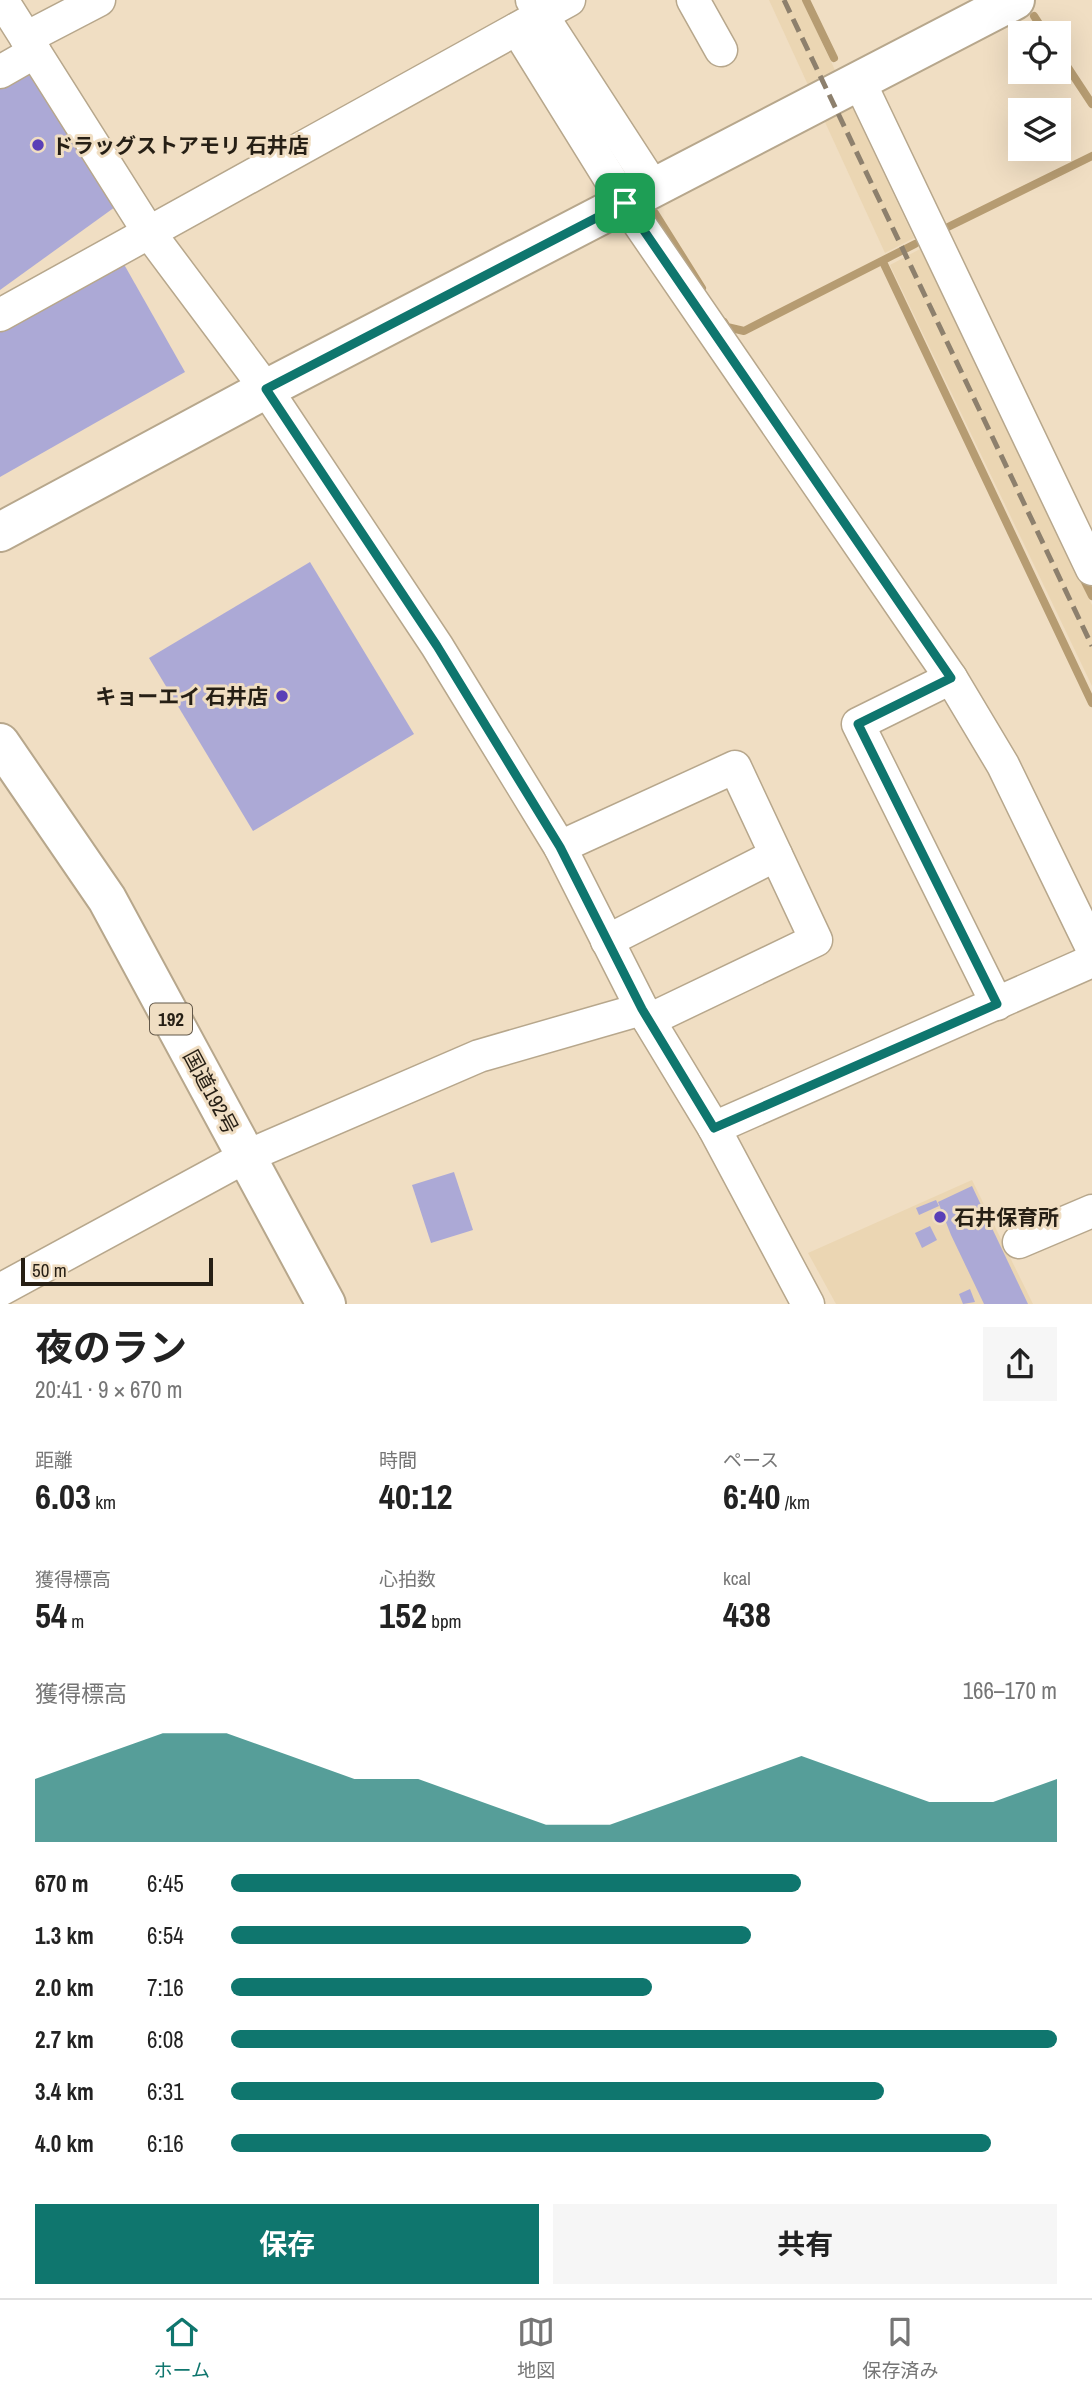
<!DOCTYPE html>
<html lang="ja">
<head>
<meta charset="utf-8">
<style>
	:root { --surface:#fff; --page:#f6f6f6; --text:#222; --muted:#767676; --line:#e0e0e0; --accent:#0f766e }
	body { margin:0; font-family:"Archivo Narrow","Noto Sans JP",sans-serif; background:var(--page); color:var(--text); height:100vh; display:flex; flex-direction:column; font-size:26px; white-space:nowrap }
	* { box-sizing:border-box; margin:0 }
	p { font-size:23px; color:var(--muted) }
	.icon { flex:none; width:38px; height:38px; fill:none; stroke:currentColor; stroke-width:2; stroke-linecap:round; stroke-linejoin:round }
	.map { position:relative; height:1304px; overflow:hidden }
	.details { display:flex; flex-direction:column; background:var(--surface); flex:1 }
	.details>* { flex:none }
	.buttons { position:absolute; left:1008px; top:21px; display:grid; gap:14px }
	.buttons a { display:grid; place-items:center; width:63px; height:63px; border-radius:0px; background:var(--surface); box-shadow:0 7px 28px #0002; font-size:35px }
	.scale { position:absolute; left:21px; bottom:18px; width:192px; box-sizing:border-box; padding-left:7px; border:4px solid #261f15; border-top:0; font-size:19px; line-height:24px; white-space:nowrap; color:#261f15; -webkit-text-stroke:5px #f0dec3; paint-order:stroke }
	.pin { position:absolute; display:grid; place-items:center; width:60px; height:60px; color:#fff; margin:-30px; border-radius:14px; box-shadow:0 4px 10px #0006 }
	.round { display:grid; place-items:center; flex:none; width:74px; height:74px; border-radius:0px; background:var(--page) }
	.headline { display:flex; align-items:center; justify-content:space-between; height:119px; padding:0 35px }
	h1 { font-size:38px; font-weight:700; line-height:52px }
	.figures { display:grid; grid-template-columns:repeat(3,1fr); gap:10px; height:119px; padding:7px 35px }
	.figures div { display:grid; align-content:center }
	.figures b { font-size:35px; font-weight:700 }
	.figures small { font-size:19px; font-weight:400 }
	.figures p { font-size:19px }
	.chart { height:196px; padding:14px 35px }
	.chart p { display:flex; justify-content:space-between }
	.chart svg { width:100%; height:126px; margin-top:7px; fill:var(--accent); opacity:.7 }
	.primary-button { display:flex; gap:14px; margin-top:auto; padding:14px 35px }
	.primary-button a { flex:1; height:80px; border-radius:0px; background:var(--accent); color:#fff; font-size:28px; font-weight:700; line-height:80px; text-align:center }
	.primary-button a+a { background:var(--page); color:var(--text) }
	ul { padding:0 35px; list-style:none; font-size:23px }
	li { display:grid; grid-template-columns:112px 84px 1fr; align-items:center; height:52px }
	li i { height:18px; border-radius:9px; background:var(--accent) }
	.dock { display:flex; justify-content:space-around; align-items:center; height:98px; border-top:2px solid var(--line); background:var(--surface); font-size:19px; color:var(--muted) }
	.dock a { display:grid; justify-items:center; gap:4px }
	.dock .active { color:var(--accent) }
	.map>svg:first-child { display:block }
</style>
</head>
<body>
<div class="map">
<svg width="1092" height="1304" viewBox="0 0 1092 1304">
	<rect width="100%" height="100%" fill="#f0dec3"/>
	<g fill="#ebd6b3">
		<path d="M 769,0 L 802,0 L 914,238 L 885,253 Z"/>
		<path d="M 920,249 L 1092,605 L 1092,686 L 890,265 Z"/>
		<path d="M 972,1180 L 1033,1304 L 836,1304 L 808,1253 Z"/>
	</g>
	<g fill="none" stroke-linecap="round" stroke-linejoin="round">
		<g stroke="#b69c72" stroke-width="8">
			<path d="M 806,0 L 834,58"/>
			<path d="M 1034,16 L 1045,33"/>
			<path d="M 1059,54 L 1092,104"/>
			<path d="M 655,213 L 702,288"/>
			<path d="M 946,228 L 1092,156"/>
			<path d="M 883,262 L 1092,703"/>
			<path d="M 724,322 L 727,327 L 744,331 L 915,244"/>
			<path d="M 1082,576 L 1092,596"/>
		</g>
	</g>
	<g fill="#aca9d6">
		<path d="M 29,68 L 115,207 L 0,290 L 0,83 Z"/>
		<path d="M 121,259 L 185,372 L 0,477 L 0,329 Z"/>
		<path d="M 310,562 L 414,734 L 253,831 L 149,658 Z"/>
		<path d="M 454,1172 L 473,1230 L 431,1243 L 412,1185 Z"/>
		<path d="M 972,1186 L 1028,1304 L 984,1304 L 951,1235 L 938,1202 Z"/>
		<path d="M 936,1200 L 939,1206 L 919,1215 L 916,1208 Z"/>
		<path d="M 930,1226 L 937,1240 L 922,1248 L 915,1233 Z"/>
		<path d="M 970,1289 L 975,1302 L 963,1304 L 959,1294 Z"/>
	</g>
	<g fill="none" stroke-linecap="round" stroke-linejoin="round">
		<defs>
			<g id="minor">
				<path d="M 2,0 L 148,231 L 266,389 L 437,646 L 560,847 L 642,1009 L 714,1128 L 808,1304"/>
				<path d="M 532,0 L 654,188"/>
				<path d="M 693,0 L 721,50"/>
				<path d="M 517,29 L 625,203 L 951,678 L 1003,765 L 1092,948"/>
				<path d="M 26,38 L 99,0"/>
				<path d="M 0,72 L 35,52"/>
				<path d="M 859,81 L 1092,569"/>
				<path d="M 0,315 L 569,0"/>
				<path d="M 951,678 L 858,724 L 997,1004"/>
				<path d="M 560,847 L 735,767 L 816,940 L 649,1020"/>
				<path d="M 607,941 L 776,855"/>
				<path d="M 714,1128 L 1092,961"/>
				<path d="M 1019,1242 L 1092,1211"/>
				<path d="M 0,1290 L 245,1157 L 479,1056 L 642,1009"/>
			</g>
			<path id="tertiary" d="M 0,532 L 266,389 L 1015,0"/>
			<path id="trunk" d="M 0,743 L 107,899 L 326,1304"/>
		</defs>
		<use href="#minor" stroke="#b7a78c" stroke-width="35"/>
		<use href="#tertiary" stroke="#b7a78c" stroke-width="42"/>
		<use href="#trunk" stroke="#b7a78c" stroke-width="42"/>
		<use href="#minor" stroke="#fff" stroke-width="32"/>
		<use href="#tertiary" stroke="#fff" stroke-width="38"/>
		<use href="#trunk" stroke="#fff" stroke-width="38"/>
		<path stroke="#8d806d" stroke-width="5" stroke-dasharray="14 7" stroke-linecap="butt" d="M 784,0 L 1092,646"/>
	</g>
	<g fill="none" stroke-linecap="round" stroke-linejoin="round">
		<defs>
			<path id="route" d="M 625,203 L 951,678 L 858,724 L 997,1004 L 714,1128 L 642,1009 L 560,847 L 437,646 L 266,389 Z"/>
		</defs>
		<use href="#route" stroke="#fff" stroke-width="14"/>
		<use href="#route" stroke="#0f766e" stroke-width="9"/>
	</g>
	<g fill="#5a3fb7" stroke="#f0dec3" stroke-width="2.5">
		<circle cx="38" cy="145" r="7"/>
		<circle cx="282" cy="696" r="7"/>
		<circle cx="940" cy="1217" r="7"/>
	</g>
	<g text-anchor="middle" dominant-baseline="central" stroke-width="6" stroke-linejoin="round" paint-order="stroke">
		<rect fill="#f0dec3" stroke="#635849" stroke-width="2" x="150" y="1003.5" width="42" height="31" rx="5"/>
		<g font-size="19" font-weight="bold" fill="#261f15">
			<text x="171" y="1019">192</text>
		</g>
		<g font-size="21" font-weight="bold" fill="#261f15" stroke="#f0dec3" text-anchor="start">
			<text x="52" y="145">ドラッグストアモリ 石井店</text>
			<text x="268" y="696" text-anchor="end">キョーエイ 石井店</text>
			<text x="954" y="1217">石井保育所</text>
		</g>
		<g font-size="21" fill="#261f15" stroke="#f0dec3">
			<text transform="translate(211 1092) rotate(62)">国道192号</text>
		</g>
	</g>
</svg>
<div class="buttons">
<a><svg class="icon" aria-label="locate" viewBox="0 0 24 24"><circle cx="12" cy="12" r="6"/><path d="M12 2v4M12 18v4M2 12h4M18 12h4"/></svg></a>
<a><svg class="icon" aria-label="layers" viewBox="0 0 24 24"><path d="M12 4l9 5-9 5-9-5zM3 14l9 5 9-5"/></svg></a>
</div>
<div class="scale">50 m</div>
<div class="pin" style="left:625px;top:203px;background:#1e9e55"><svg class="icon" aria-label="arrive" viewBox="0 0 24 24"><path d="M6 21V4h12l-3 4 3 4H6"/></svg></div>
</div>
<section class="details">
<div class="headline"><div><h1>夜のラン</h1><p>20:41 · 9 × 670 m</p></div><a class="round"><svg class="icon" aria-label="share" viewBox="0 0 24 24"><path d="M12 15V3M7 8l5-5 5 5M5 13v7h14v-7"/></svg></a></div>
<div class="figures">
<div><p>距離</p><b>6.03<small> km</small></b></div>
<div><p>時間</p><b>40:12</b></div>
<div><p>ペース</p><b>6:40<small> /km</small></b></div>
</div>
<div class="figures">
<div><p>獲得標高</p><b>54<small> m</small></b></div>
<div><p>心拍数</p><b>152<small> bpm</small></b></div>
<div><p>kcal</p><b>438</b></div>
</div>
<div class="chart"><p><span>獲得標高</span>166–170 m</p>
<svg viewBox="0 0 160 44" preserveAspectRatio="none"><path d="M0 44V22L10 14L20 6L30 6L40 14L50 22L60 22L70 30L80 38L90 38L100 30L110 22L120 14L130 22L140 30L150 30L160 22V44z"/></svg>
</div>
<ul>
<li><b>670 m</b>6:45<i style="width:69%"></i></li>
<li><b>1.3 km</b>6:54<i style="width:63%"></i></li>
<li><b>2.0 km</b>7:16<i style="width:51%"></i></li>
<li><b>2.7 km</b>6:08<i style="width:100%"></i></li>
<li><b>3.4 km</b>6:31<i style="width:79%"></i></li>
<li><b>4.0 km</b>6:16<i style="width:92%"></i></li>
</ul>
<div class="primary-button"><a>保存</a><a>共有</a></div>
</section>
<nav class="dock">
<a class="active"><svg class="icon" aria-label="home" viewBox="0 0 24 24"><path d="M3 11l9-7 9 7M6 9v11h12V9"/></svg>ホーム</a>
<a><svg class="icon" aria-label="map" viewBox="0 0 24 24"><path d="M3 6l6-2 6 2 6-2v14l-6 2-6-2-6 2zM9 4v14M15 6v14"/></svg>地図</a>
<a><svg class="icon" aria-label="saved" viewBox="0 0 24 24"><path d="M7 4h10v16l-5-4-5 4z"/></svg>保存済み</a>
</nav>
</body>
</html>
